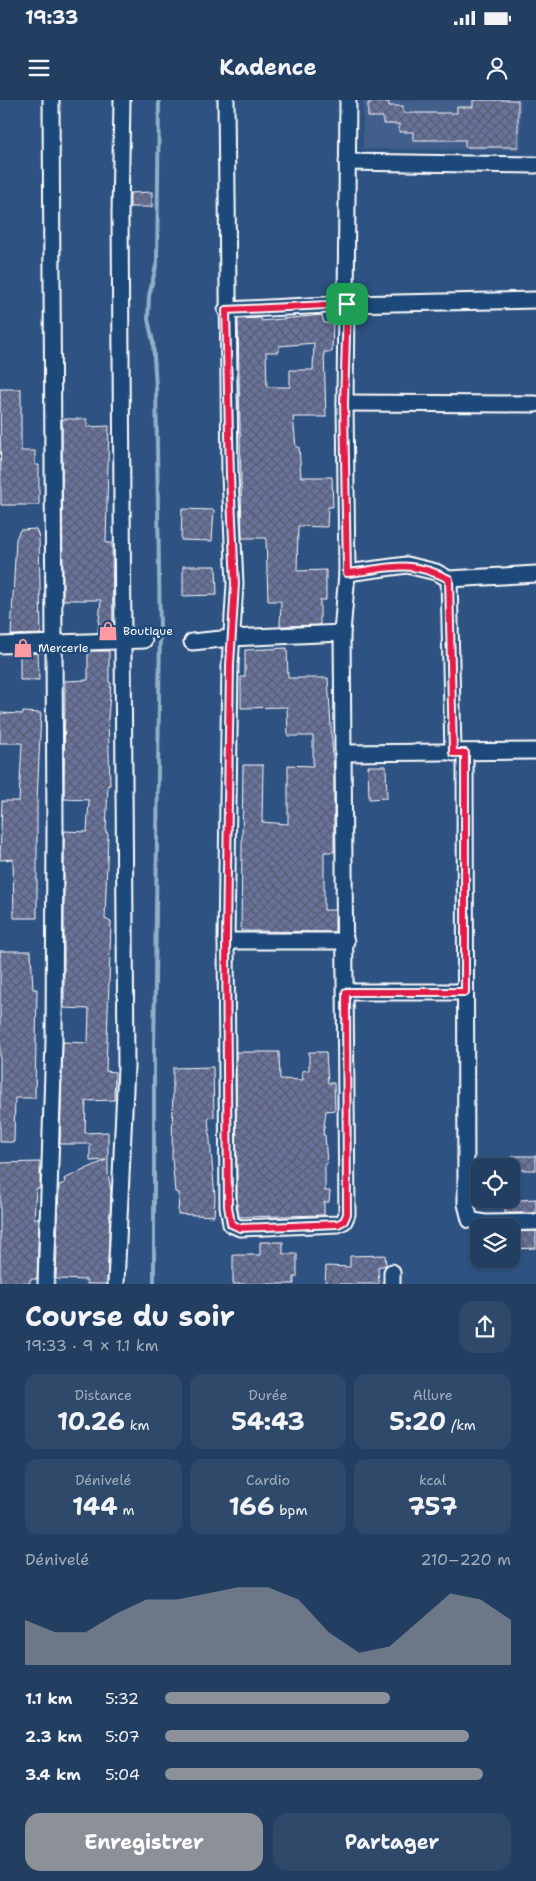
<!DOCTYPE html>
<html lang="fr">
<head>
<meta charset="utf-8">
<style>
	:root { --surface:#223e61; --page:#2e496a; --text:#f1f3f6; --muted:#a2aebd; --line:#3f5776; --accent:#8c9099 }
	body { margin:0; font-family:"Shantell Sans",sans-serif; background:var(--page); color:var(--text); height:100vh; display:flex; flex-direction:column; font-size:19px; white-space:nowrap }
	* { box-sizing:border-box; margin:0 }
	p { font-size:16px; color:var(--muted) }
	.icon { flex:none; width:28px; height:28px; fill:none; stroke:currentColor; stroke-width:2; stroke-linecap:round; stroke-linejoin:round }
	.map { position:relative; height:1184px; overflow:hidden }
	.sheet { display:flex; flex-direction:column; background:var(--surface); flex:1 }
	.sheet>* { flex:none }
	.buttons { position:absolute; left:470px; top:1058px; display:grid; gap:10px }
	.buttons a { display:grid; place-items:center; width:50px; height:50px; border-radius:10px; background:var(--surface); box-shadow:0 1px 4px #0004,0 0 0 1px var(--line); font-size:25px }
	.pin { position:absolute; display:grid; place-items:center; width:42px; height:42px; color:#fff; margin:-21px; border-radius:10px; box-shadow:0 2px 8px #0006 }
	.round { display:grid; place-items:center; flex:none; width:52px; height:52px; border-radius:15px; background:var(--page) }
	.headline { display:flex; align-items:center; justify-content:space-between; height:85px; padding:0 25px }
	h1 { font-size:28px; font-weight:700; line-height:38px }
	.metrics { display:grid; grid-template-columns:repeat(3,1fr); gap:8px; height:85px; padding:5px 25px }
	.metrics div { display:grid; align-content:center; border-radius:12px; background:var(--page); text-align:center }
	.metrics b { font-size:25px; font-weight:700 }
	.metrics small { font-size:14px; font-weight:400 }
	.metrics p { font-size:14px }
	.chart { height:140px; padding:10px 25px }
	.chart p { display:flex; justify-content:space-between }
	.chart svg { width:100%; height:90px; margin-top:5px; fill:var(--accent); opacity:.7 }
	.action { display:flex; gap:10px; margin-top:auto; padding:10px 25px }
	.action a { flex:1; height:58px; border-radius:15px; background:var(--accent); color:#fff; font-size:20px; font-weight:700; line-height:58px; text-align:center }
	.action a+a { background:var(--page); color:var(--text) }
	ul { padding:0 25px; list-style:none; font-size:16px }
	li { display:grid; grid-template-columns:80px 60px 1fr; align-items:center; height:38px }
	li i { height:12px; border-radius:6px; background:var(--accent) }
	.status { display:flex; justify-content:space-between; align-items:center; height:35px; padding:0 25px; background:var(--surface); direction:ltr }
	.status svg { height:14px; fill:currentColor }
	header { display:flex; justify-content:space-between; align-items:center; height:65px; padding:0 25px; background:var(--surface); font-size:22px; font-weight:700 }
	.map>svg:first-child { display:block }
</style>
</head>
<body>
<div class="status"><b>19:33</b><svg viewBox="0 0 49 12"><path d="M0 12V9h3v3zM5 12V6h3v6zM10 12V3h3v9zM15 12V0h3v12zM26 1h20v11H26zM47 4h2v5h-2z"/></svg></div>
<header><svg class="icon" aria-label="menu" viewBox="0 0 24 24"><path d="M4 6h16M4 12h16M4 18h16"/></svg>Kadence<svg class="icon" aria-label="person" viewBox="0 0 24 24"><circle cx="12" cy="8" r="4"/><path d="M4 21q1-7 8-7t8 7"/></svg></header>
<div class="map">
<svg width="536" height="1184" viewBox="0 0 536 1184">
	<defs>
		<pattern id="building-cross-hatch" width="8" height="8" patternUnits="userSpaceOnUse" patternTransform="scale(1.25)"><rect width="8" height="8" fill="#68729b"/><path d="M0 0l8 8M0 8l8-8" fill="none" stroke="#595d70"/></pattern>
	</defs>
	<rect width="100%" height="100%" fill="#2e5281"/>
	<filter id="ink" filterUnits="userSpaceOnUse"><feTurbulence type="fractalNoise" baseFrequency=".02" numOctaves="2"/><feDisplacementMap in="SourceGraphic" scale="10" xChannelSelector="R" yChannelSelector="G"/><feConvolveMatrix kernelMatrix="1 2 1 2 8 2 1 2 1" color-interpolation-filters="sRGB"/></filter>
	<g filter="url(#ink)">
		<path fill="#435f8b" d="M 363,0 L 521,0 L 521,50 L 363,49 Z"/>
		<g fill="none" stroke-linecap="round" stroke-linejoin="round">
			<path stroke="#90b0c8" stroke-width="4" d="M 154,1184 L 154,951 L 160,530 L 156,287 L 153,242 L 148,219 L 149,196 L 157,162 L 159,0"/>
		</g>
		<g fill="url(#building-cross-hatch)" stroke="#fff" fill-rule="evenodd">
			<path d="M 473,0 L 518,0 L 518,47 L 465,47 L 465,40 L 413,40 L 413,32 L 399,32 L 399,24 L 383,24 L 383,17 L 368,17 L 368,3 L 389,2 L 389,6 L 403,6 L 403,13 L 457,13 L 457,7 L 473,7 Z"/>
			<path d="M 152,92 L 152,107 L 130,107 L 130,93 Z"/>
			<path d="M 322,215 L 324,223 L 333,223 L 332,252 L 324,252 L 326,317 L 293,317 L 296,347 L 299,347 L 301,377 L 332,377 L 333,407 L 328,407 L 327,427 L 298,426 L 297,471 L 326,470 L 326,500 L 320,500 L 320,525 L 280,526 L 281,501 L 268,501 L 266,438 L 242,438 L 238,219 L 261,218 L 261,221 ZM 314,243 L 313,270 L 290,270 L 290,287 L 267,287 L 266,252 L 279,252 L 279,246 Z"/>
			<path d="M 0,289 L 21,289 L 21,351 L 35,351 L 35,365 L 39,365 L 39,405 L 1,405 Z"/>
			<path d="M 62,319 L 87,319 L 87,327 L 109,326 L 106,443 L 112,443 L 113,532 L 98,532 L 101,500 L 63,500 Z"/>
			<path d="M 182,409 L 214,410 L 212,441 L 181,440 Z"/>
			<path d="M 36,429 L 39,438 L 41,534 L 11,535 L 16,439 L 20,430 Z"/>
			<path d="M 183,466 L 216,466 L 217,495 L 183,496 Z"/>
			<path d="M 287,548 L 288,578 L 328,578 L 334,675 L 334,752 L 324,752 L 324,810 L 335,810 L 335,832 L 241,831 L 243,665 L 263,665 L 262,722 L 288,724 L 288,665 L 313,666 L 313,636 L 288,636 L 287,607 L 241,608 L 241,577 L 245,577 L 245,550 Z"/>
			<path d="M 88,551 L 109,551 L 109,582 L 111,583 L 108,618 L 110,685 L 108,685 L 106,733 L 108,733 L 105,819 L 111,822 L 106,971 L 115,972 L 114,1000 L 86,1001 L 85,1033 L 108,1032 L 108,1073 L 111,1092 L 107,1184 L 87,1184 L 87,1180 L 56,1179 L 59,1085 L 65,1083 L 64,1079 L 106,1060 L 90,1061 L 90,1044 L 60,1044 L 63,942 L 88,943 L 89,909 L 64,908 L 64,731 L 87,732 L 89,700 L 64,699 L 65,581 L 88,580 Z"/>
			<path d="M 38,553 L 39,580 L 20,580 L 20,554 Z"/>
			<path d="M 23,612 L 41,613 L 37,701 L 37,818 L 14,818 L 13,759 L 0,760 L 2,701 L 19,701 L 22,643 L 0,643 L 0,613 L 23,614 Z"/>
			<path d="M 368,666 L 386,666 L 387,698 L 369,699 Z"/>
			<path d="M 0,851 L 31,851 L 33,889 L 37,889 L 35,998 L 15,998 L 14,1042 L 0,1042 Z"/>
			<path d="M 236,952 L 279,952 L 280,979 L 303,980 L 302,971 L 309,970 L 309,952 L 326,952 L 328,983 L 334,983 L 335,1010 L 326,1011 L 323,1035 L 325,1035 L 327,1064 L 325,1064 L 325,1091 L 330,1091 L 329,1102 L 324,1102 L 324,1115 L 239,1117 L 237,1105 Z"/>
			<path d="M 213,967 L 214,1017 L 208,1018 L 215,1097 L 214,1116 L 178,1114 L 179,1093 L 175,1092 L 172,1058 L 173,968 Z"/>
			<rect x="513" y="1056" width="23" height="14"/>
			<path d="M 40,1062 L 40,1088 L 36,1089 L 34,1118 L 39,1118 L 37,1179 L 30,1179 L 30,1183 L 0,1183 L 0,1063 Z"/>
			<path d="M 536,1099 L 536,1113 L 505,1113 L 505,1101 Z"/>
			<path d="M 536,1131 L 536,1148 L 511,1149 L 511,1132 Z"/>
			<path d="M 260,1142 L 283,1142 L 283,1154 L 297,1154 L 297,1177 L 294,1177 L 294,1184 L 233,1184 L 233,1155 L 260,1155 Z"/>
			<path d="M 385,1155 L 386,1165 L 378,1167 L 379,1184 L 325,1184 L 326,1166 L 350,1167 L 350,1156 Z"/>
		</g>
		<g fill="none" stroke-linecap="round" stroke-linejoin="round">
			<defs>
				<g id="street">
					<path d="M 226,0 L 230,376 L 235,484 L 230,565 L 226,841 L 228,1106 L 231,1124 L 240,1128 L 338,1124 L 344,1121 L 347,1114 L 342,533 L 347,473 L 345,303 L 348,0"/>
					<path d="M 347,62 L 536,65"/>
					<path d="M 226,210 L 347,204 L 536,200"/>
					<path d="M 345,303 L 536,304"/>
					<path d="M 347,473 L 407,465 L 436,472 L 449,479 L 536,474"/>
					<path d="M 449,479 L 453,653"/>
					<path d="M 192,542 L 231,538 L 342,533"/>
					<path d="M 0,545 L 144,540"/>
					<path d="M 344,653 L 536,651"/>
					<path d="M 465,653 L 466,1104 L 470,1120 L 486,1123 L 536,1122"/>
					<path d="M 226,841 L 346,841"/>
					<path d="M 346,892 L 465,892"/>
					<path d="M 392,1172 L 392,1184"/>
					<path d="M 46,1184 L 54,941 L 55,727 L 51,0"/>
					<path d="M 116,1184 L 126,967 L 120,115 L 122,0"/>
				</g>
			</defs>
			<use href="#street" stroke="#fff" stroke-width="19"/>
			<use href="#street" stroke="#1f4a7a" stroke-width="15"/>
		</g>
	</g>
	<g fill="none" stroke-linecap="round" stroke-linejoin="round" filter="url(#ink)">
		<defs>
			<path id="route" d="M 347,204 L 344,303 L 347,473 C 390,469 406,458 449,479 L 453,653 L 465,653 L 465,892 L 346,892 L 347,1114 L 344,1121 L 338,1124 L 240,1128 L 231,1124 L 228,1106 L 226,841 L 230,565 L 235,484 L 230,376 L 226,210 Z"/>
		</defs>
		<use href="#route" stroke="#fff" stroke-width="10"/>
		<use href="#route" stroke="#e11d48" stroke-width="6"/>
	</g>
	<defs>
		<symbol id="shop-bare" viewBox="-9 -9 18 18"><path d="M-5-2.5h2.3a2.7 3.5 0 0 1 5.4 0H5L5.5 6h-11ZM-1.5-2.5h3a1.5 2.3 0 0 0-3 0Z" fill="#ff9aa2" stroke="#1f4a7a" stroke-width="2.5" paint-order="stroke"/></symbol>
	</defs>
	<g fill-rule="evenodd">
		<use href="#shop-bare" x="94" y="517" width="28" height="28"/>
		<use href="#shop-bare" x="9" y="534" width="28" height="28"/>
	</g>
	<g text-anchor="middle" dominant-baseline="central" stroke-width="5" stroke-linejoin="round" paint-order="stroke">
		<g font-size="12" fill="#fff" stroke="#1f4a7a" text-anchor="start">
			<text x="123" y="531">Boutique</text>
			<text x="38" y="548">Mercerie</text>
		</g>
	</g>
</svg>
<div class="buttons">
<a><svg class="icon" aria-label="locate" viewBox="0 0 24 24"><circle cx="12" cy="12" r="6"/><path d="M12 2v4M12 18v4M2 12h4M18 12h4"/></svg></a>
<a><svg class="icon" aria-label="layers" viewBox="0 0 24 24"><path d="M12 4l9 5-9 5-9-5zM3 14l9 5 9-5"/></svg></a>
</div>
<div class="pin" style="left:347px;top:204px;background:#1e9e55"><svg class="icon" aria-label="arrive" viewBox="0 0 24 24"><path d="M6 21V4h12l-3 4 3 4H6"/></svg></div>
</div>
<section class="sheet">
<div class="headline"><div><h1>Course du soir</h1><p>19:33 · 9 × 1.1 km</p></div><a class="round"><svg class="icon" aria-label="share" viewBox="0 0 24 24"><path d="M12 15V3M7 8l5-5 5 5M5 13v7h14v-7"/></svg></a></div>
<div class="metrics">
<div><p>Distance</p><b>10.26<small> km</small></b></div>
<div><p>Durée</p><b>54:43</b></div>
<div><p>Allure</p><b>5:20<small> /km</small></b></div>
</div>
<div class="metrics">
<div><p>Dénivelé</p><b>144<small> m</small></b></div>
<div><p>Cardio</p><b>166<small> bpm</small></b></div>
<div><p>kcal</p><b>757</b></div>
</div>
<div class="chart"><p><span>Dénivelé</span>210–220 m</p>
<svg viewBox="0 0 160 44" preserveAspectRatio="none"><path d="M0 44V22L10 28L20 28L30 19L40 12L50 12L60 9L70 6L80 6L90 12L100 28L110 38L120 35L130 22L140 9L150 12L160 22V44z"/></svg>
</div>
<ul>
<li><b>1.1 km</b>5:32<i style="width:65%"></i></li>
<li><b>2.3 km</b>5:07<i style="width:88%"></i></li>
<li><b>3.4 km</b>5:04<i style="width:92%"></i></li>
</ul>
<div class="action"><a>Enregistrer</a><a>Partager</a></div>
</section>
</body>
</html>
